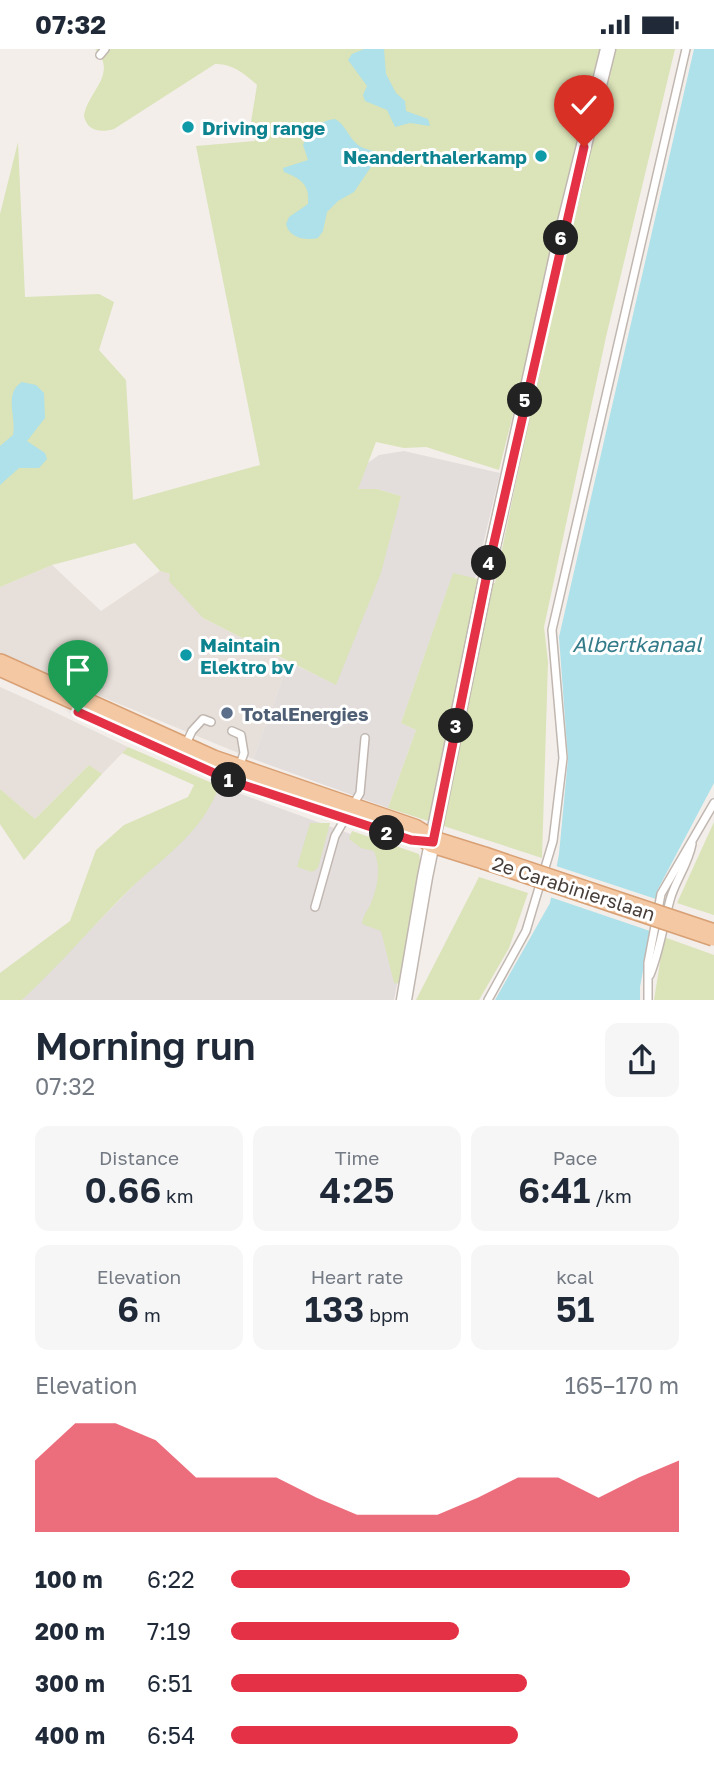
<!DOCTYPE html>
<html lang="en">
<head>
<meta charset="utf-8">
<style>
	:root { --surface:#fff; --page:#f6f6f7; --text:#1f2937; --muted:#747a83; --accent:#e43145 }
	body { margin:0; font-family:"Golos Text",sans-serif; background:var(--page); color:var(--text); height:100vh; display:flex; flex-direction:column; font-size:26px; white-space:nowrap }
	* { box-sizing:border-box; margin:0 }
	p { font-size:23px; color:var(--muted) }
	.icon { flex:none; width:38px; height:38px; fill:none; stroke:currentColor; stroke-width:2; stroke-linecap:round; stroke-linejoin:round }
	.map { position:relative; height:951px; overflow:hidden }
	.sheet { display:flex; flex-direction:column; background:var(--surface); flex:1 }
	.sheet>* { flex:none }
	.pin { position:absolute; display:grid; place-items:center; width:60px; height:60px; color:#fff; margin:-72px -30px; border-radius:50% 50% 50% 0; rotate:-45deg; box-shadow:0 0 7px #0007 }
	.pin .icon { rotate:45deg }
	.km { position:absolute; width:35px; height:35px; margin:-18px; border-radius:50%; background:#222; color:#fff; font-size:19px; line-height:35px; text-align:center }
	.round { display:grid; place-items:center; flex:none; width:74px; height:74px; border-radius:14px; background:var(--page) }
	.overview { display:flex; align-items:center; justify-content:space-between; height:119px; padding:0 35px }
	h1 { font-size:38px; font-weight:600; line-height:52px }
	.metrics { display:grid; grid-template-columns:repeat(3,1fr); gap:10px; height:119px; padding:7px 35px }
	.metrics div { display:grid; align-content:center; border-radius:14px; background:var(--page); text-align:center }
	.metrics b { font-size:35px; font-weight:600 }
	.metrics small { font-size:19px; font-weight:400 }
	.metrics p { font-size:19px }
	.chart { height:196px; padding:14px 35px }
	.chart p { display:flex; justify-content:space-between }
	.chart svg { width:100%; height:126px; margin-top:7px; fill:var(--accent); opacity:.7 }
	ul { padding:0 35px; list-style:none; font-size:23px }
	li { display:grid; grid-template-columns:112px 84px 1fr; align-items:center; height:52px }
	li i { height:18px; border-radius:9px; background:var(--accent) }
	.status { display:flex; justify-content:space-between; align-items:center; height:49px; padding:0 35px; background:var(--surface); direction:ltr }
	.status svg { height:19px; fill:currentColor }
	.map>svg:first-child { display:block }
</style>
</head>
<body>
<div class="status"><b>07:32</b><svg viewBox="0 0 49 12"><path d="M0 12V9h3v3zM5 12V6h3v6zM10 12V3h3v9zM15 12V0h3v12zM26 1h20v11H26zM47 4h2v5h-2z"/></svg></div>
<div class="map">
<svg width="714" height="951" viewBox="0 0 714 951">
	<rect width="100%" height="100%" fill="#f3eeea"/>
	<g fill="#e7dfd9">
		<path d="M 52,516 L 101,562 L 160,522 L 170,525 L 203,569 L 289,613 L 253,710 L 0,606 L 0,538 Z"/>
		<path d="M 0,638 L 29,651 L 128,698 L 102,725 L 89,716 L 35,770 L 0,740 Z"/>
	</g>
	<g fill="#e3dedc">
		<path d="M 404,402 L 500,424 L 475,530 L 453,525 L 401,674 L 416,681 L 388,759 L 253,710 L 289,613 L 335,635 L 401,447 L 377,440 L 358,440 L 360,429 L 366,415 L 379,406 Z"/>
		<path d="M 219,737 L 422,811 L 394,951 L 22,951 L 132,838 L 216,745 Z"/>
	</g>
	<g fill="#dbe3b8">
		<path d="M 95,0 L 601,0 L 561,175 L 499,421 L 426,398 L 404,399 L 376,393 L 358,440 L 377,440 L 401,447 L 381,524 L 336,636 L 203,569 L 169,532 L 170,525 L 160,522 L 135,494 L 52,516 L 0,538 L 0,165 L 18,93 L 25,248 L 99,245 L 114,253 L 99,301 L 126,331 L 133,451 L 260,416 L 196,97 L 255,92 L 251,73 L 257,36 C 245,25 232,14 215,15 L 114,80 C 101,84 87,82 84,67 C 87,43 119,25 95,0 Z"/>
		<path d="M 606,0 L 675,0 L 606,288 L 544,578 L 548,613 L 542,809 L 388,759 L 416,681 L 401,674 L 453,524 L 495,534 Z"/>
		<path d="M 128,698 L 219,737 C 204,782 165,807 132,838 C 94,875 61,915 22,951 L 0,951 L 0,924 L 70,872 L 96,801 L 124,776 L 188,748 L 194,736 L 122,704 Z"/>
		<path d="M 89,716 L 102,725 L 24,811 L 0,775 L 0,740 L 35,770 Z"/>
		<path d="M 714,773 L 714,866 L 677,854 Z"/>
		<path d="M 310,774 L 330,774 L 318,819 L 312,823 L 297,818 Z"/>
		<path d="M 352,782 L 419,805 L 422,822 L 403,935 L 394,934 L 381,882 L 362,875 C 363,865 368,862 371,854 C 378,837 381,819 374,802 L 361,799 L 349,790 Z"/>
		<path d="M 479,828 L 528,844 L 509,899 L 479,951 L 416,951 Z"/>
		<path d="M 664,888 L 714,906 L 714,951 L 654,951 Z"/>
	</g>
	<g fill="#aee1e9">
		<path d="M 364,0 L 384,0 L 386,25 L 396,44 L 405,52 L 406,62 L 428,70 L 430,77 L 410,74 L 395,78 L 387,61 L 365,52 L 363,46 L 367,37 L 348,11 L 352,5 Z"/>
		<path d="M 694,0 L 714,0 L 714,734 L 658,840 L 640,938 L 640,951 L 495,951 L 550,854 L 559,805 L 568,710 L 559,588 Z"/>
		<path d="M 335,70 C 346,76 348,88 358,96 C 365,102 373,99 379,106 L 354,143 L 338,152 L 327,163 L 323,182 L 318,189 C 306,192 289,189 286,175 L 289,168 L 308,155 C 310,135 301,130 284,123 L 283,119 L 308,111 L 303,96 C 310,81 316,73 335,70 Z"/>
		<path d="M 22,333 L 36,336 L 44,344 L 45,369 L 27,392 L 45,404 L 47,410 L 39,419 L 19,419 L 0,436 L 0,397 L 13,386 C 17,369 3,344 22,333 Z"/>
	</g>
	<path fill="#f3eeea" d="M 553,816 L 659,851 L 653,883 L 547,847 Z"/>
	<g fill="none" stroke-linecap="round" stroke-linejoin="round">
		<defs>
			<g id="service">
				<path d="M 100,6 L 105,0"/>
				<path d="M 232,682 L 241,686 L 244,704 L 234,733"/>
				<path d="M 179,710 L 192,682 L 203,670 L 211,673"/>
				<path d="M 315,858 L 335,787 L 360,744 L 365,689"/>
				<path d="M 650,926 C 660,901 663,877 670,851 C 675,832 688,816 692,795"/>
				<path d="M 488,951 L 526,882 L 553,792 L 563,709 L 552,581 L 686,0"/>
				<path d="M 648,951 L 648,914 L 661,845 L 714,754"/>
			</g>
			<path id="minor" d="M 404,951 L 425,828 L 488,520 L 559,197 L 608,0"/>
			<path id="primary" d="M 0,616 L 213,712 L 414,781 L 433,793 L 484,809"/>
		</defs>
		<use href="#service" stroke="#c1b7b1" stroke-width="10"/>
		<use href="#minor" stroke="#c1b7b1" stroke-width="17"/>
		<use href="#primary" stroke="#d8a074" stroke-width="24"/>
		<use href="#service" stroke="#fff" stroke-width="7"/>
		<use href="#minor" stroke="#fff" stroke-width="14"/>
		<use href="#primary" stroke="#f4c8a3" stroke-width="21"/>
		<defs>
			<path id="primary-bridge" d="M 484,809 L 714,886"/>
		</defs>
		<use href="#primary-bridge" stroke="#d8a074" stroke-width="24" stroke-linecap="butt"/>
		<use href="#primary-bridge" stroke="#f4c8a3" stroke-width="21"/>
	</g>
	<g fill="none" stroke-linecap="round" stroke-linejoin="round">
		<defs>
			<path id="route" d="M 78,663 L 234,733 L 411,791 L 433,793 L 488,520 L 584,98"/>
		</defs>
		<use href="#route" stroke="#fff" stroke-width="14"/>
		<use href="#route" stroke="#e43145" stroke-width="9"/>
	</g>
	<g fill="#0f9aa8" stroke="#fff" stroke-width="2.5">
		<circle cx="188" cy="78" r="7"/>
		<circle cx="541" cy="107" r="7"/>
		<circle cx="186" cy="606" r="7"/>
	</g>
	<circle fill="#5c6f8a" stroke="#fff" stroke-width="2.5" cx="227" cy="664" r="7"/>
	<g text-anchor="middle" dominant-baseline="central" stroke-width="6" stroke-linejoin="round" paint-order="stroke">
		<g font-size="19" font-weight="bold" fill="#0d838f" stroke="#fff" text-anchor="start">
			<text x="202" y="78">Driving range</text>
			<text x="527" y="107" text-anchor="end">Neanderthalerkamp</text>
			<text x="200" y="595">Maintain<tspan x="200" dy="22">Elektro bv</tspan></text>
		</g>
		<g font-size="19" font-weight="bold" fill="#4e5e75" stroke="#fff" text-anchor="start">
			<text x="241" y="664">TotalEnergies</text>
		</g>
		<g font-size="19" fill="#473e39" stroke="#fff">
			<text transform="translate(574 839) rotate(18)">2e Carabinierslaan</text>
		</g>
		<g font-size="21" font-style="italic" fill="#347c8a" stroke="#fff">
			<text x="637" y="595">Albertkanaal</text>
		</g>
	</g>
</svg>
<div class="pin" style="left:78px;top:663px;background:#1e9e55"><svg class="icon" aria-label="arrive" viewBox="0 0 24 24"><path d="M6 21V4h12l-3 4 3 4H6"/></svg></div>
<div class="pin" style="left:584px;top:98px;background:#d93025"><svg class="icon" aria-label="check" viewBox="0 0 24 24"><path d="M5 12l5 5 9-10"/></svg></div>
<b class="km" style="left:229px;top:731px">1</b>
<b class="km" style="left:387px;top:784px">2</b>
<b class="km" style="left:456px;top:677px">3</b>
<b class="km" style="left:489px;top:514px">4</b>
<b class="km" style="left:525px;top:351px">5</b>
<b class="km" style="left:561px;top:189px">6</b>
</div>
<section class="sheet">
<div class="overview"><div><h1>Morning run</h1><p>07:32</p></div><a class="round"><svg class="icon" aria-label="share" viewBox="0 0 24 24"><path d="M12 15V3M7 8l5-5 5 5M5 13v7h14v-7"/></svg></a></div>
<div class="metrics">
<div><p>Distance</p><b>0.66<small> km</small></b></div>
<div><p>Time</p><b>4:25</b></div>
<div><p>Pace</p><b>6:41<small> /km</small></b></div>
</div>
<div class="metrics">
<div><p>Elevation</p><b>6<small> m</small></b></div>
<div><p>Heart rate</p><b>133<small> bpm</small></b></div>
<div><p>kcal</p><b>51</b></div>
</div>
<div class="chart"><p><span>Elevation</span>165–170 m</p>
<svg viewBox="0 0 160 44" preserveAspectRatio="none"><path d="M0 44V19L10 6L20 6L30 12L40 25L50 25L60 25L70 32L80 38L90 38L100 38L110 32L120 25L130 25L140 32L150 25L160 19V44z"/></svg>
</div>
<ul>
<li><b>100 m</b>6:22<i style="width:89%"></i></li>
<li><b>200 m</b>7:19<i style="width:51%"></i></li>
<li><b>300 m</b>6:51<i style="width:66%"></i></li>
<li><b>400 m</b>6:54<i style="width:64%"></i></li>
</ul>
</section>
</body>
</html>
